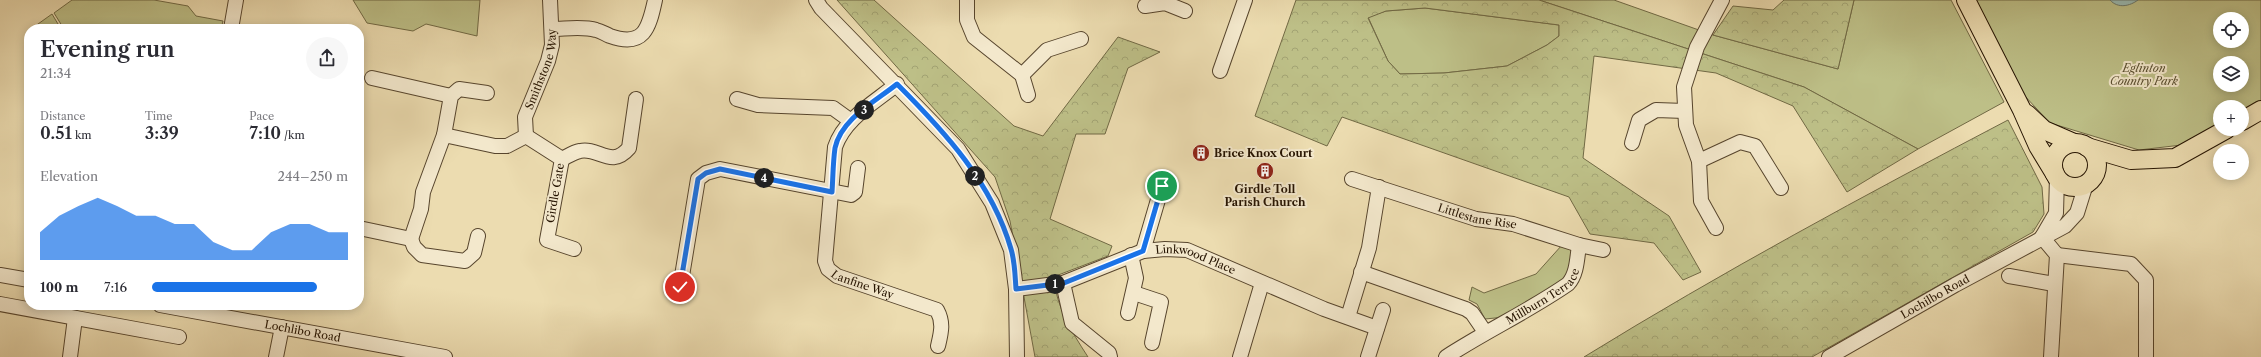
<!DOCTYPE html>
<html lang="en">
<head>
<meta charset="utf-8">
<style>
	:root { --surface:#fff; --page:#f7f7f7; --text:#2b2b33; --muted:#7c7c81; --accent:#1a73e8 }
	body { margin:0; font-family:"Libre Caslon Text",serif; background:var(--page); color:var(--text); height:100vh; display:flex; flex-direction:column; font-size:15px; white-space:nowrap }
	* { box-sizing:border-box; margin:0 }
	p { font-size:13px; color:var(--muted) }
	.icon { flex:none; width:22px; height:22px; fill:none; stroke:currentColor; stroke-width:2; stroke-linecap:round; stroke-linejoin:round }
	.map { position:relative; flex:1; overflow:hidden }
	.side { position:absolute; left:24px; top:24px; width:340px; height:286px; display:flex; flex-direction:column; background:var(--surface); border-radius:16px; box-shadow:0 2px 10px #0003 }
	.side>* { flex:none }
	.controls { position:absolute; left:2213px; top:12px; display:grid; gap:8px }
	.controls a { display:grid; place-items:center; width:36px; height:36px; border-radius:50%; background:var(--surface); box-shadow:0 2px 10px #0003; font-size:20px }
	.pin { position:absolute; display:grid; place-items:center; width:34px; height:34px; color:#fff; margin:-17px; border:2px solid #fff; border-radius:50%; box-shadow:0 1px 4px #0007 }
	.km { position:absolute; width:20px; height:20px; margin:-10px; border-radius:50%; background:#222; color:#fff; font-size:11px; line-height:20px; text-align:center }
	.round { display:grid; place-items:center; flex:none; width:42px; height:42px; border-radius:21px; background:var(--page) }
	.headline { display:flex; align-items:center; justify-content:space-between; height:68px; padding:0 16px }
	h1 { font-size:22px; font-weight:600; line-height:30px }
	.figures { display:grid; grid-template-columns:repeat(3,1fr); gap:6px; height:68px; padding:4px 16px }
	.figures div { display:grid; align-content:center }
	.figures b { font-size:17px; font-weight:600 }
	.figures small { font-size:11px; font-weight:400 }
	.figures p { font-size:11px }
	.chart { height:112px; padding:8px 16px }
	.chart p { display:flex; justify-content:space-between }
	.chart svg { width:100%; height:72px; margin-top:4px; fill:var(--accent); opacity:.7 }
	ul { padding:0 16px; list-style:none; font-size:13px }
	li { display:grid; grid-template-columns:64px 48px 1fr; align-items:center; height:30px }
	li i { height:10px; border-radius:5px; background:var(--accent) }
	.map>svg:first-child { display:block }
</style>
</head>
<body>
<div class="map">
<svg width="2261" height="357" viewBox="0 0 2261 357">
	<defs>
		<pattern id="forest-crowns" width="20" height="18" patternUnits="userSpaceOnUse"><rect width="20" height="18" fill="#bdbf87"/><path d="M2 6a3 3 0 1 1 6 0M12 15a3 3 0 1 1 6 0" fill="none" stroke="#a2a373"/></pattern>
	</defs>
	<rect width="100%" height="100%" fill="#ecdcb0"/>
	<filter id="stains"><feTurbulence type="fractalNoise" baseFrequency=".005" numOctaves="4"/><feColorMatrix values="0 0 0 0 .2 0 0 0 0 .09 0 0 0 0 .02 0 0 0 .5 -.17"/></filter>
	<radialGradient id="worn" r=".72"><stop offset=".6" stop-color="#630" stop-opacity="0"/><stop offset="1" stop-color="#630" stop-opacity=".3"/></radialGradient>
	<g fill="#bdbf87" stroke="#716944" fill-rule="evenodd">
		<path d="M 72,0 L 154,0 L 188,6 L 196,16 L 223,21 L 221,29 L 64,29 L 54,13 Z"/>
		<path d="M 353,0 L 480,0 L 477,36 L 426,24 L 413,31 L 367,23 Z"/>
		<path d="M 1539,0 L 1614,0 L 1713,35 L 1838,69 L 1854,0 L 1951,0 L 2004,102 L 1918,149 L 1804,87 Z"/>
		<path d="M 1975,0 L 2261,0 L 2261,104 L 2242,114 L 2242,107 L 2220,107 L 2220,127 L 2190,144 L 2139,150 L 2050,123 L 2022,93 ZM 2220,19 L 2242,19 L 2242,41 L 2220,41 ZM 2220,63 L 2242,63 L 2242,85 L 2220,85 Z"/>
		<path d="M 1425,8 L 1559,25 L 1559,36 L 1547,45 L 1507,66 L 1444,73 L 1400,74 L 1388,61 L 1368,17 L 1386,11 Z"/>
		<path d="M 52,14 L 61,29 L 31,29 Z"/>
		<path d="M 1562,245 L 1571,249 L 1573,252 L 1570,275 L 1505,317 L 1485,319 L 1477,304 L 1469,300 L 1472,287 L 1484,293 L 1536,274 Z"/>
	</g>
	<g fill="url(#forest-crowns)" stroke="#716944" fill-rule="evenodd">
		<path d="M 837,0 L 874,0 L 1014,126 L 1043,136 L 1118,37 L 1160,52 L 1128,68 L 1105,134 L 1076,134 L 1050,219 L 1112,246 L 1108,256 L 1053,277 C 1058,310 1070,329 1088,357 L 1035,357 L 1010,221 L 995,177 Z"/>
		<path d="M 1296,0 L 1539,0 L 1804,87 L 1918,149 L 1847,192 L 1793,106 L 1716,73 L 1594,56 L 1583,158 L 1669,216 L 1701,272 L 1683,280 L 1654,243 L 1590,234 L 1569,197 L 1342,117 L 1327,146 L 1255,116 ZM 1425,8 L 1559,25 L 1559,36 L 1547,45 L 1507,66 L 1444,73 L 1400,74 L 1388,61 L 1368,18 L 1386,11 Z"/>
		<path d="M 1784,0 L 1854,0 L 1838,69 L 1713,35 L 1733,6 L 1773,10 Z"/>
		<path d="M 2008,120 L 2042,187 L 2044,214 L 2033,232 L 1812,357 L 1584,357 C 1722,272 1865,195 2008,120 Z"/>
	</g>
	<path fill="#9abab2" stroke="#6b776b" d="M 2110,0 L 2138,0 C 2130,6 2118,9 2110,0 Z"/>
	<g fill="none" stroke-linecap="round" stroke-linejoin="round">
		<defs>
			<g id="minor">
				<path d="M 816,0 L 821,8 L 958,149 L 992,203 L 1011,250 L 1016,289 L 1017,357"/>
				<path d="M 967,0 L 967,20 L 974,37 L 1022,75 L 1028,95"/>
				<path d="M 1145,6 L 1165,3 L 1185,11"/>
				<path d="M 231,29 L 236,0"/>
				<path d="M 552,29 C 565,29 583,26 596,30 C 601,31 605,34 610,36 C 644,48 649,28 655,0"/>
				<path d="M 1220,71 L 1245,0"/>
				<path d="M 1022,75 L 1047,50 L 1081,39"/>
				<path d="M 372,78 L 451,96"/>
				<path id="s1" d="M 897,84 C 874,103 845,118 835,147 L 825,261 L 828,269 L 837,276 L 937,310 C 944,323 941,333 938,346"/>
				<path d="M 737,99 L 758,105 L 833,108 L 851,121"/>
				<path d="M 444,135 L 451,96 L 459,89 L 487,93"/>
				<path d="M 526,136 L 562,159 L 547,240 L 574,249"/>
				<path id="s2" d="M 526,136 L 525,117 L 548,61 L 552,45 L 550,0"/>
				<path d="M 1632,143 L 1639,120 L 1656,110 L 1685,111"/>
				<path d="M 562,159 C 568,156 574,152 580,151 C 599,147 611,169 629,148 L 636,99"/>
				<path d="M 1699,161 L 1740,142 L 1755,146 L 1781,188"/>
				<path id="s3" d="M 1352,179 L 1476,219 L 1513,224 L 1579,245 L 1603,250"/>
				<path d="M 359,228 L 411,239"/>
				<path d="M 1716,228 L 1701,201 L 1699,161 L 1686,125 L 1684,87 L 1697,47 L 1722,0"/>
				<path d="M 2042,237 L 2057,255 L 2051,357"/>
				<path d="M 2042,237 L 2056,213 L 2057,177"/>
				<path d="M 411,239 L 421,209 L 423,192 L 444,135 L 495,146 L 507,146 L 526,136"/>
				<path d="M 411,239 L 414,247 L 422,255 L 465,261 L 474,253 L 478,236"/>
				<path d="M 1143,251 L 1162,186"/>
				<path d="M 2057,255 L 2131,264 L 2146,280 L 2146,357"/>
				<path d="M 1361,272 L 1466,309 L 1472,313 L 1485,332"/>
				<path d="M 0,275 L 29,280"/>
				<path d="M 2009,276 L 2054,284"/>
				<path d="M 1063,283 L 1072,323 L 1109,353 L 1110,357"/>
				<path id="s4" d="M 1016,289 L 1063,283 L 1143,251 L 1165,249 L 1187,250 L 1324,309 L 1377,328"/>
				<path d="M 1134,293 L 1161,302 L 1152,343"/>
				<path d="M 679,294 L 698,179 L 706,173 L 720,169 L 851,195 L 855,192 L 858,168"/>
				<path d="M 0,304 L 179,337"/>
				<path id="s5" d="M 160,305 L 445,357"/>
				<path d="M 1128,313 L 1136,278 L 1131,255"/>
				<path d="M 1348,317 L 1369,248 L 1379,187"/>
				<path d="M 70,357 L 75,318"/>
				<path d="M 276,357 L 282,327"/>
				<path d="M 1240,357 L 1262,283"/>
				<path d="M 1368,357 L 1383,310"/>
				<path id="s6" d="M 1446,357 C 1486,331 1529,311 1568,284 C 1577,274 1577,259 1579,245"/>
				<path id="s7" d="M 1829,357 L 1955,285 L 2065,226 L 2077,213 L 2086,184"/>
			</g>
			<g id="major">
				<path d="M 1966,0 L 2022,110 L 2038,146 L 2055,174"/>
				<path d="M 2027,114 L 2044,130 L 2074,143"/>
				<path d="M 2242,121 L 2261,110"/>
				<circle cx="2075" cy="165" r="22"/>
				<path d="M 2087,147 L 2131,160 L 2175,158 L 2227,129"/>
			</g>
		</defs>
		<use href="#minor" stroke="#57452d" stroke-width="16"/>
		<use href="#major" stroke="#251301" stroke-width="20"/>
		<use href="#minor" stroke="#f3e8cc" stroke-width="14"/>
		<use href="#major" stroke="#ecdcb0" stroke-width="18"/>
	</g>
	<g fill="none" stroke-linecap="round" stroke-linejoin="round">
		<defs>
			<path id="route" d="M 680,287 L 698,179 L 706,173 L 720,169 L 832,192 C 833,177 833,162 835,148 C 841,119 876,101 897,84 C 945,132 992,183 1011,249 C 1015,262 1015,276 1016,289 L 1064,283 L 1143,251 L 1162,186"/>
		</defs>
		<use href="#route" stroke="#fff" stroke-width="8"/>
		<use href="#route" stroke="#1a73e8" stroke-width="5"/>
	</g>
	<defs>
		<symbol id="building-disc" viewBox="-11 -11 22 22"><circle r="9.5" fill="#8f2418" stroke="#f3e8cc"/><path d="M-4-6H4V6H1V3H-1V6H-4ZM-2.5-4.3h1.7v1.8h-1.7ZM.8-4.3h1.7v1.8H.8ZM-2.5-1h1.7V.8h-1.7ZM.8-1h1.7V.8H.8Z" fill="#fff"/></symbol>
	</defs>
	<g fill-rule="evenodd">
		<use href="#building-disc" x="1191" y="143" width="20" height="20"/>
		<use href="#building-disc" x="1255" y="161" width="20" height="20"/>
	</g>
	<g text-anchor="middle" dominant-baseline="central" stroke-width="4" stroke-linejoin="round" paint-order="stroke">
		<g font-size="11" fill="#251301" stroke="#f3e8cc">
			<text stroke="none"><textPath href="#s2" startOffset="70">Smithstone Way</textPath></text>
			<text transform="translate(555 193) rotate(-80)">Girdle Gate</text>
			<text stroke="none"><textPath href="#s3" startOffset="131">Littlestane Rise</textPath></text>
			<text stroke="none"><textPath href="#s4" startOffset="188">Linkwood Place</textPath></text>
			<text stroke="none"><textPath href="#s1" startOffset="251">Lanfine Way</textPath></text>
			<text stroke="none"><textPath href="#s6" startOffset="115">Millburn Terrace</textPath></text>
			<text stroke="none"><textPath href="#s7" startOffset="122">Lochilbo Road</textPath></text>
			<text stroke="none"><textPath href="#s5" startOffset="145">Lochlibo Road</textPath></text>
		</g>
		<g font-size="11" font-style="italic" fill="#5a4f30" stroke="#f3e8cc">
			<text x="2144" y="68">Eglinton<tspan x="2144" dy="13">Country Park</tspan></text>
		</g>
		<g font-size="11" font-weight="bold" fill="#251301" stroke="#f3e8cc" text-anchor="start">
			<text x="1214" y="153">Brice Knox Court</text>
			<text x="1265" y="189" text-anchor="middle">Girdle Toll<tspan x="1265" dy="13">Parish Church</tspan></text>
		</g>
	</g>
	<rect width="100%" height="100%" filter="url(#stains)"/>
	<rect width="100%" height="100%" fill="url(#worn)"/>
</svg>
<div class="controls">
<a><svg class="icon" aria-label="locate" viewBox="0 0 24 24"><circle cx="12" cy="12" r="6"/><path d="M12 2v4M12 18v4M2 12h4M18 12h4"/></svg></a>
<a><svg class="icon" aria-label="layers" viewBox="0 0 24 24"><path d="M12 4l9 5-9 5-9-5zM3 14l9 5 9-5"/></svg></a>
<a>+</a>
<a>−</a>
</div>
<div class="pin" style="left:1162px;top:186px;background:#1e9e55"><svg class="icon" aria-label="arrive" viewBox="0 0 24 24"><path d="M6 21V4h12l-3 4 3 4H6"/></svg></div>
<div class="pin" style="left:680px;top:287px;background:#d93025"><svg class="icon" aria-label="check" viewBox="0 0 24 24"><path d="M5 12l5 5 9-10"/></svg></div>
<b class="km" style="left:1055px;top:284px">1</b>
<b class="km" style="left:975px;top:176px">2</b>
<b class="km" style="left:864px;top:110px">3</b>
<b class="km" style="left:764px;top:178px">4</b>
<section class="side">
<div class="headline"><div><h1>Evening run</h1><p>21:34</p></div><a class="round"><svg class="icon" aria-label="share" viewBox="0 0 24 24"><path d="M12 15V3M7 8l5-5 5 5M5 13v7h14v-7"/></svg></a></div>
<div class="figures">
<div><p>Distance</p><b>0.51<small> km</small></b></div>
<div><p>Time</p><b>3:39</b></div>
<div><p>Pace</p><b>7:10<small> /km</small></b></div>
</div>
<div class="chart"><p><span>Elevation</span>244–250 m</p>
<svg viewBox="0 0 160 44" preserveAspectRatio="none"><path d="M0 44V27L10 17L20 11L30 6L40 11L50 17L60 17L70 22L80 22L90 33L100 38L110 38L120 27L130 22L140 22L150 27L160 27V44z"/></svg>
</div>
<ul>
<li><b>100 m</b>7:16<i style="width:84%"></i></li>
</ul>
</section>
</div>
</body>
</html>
